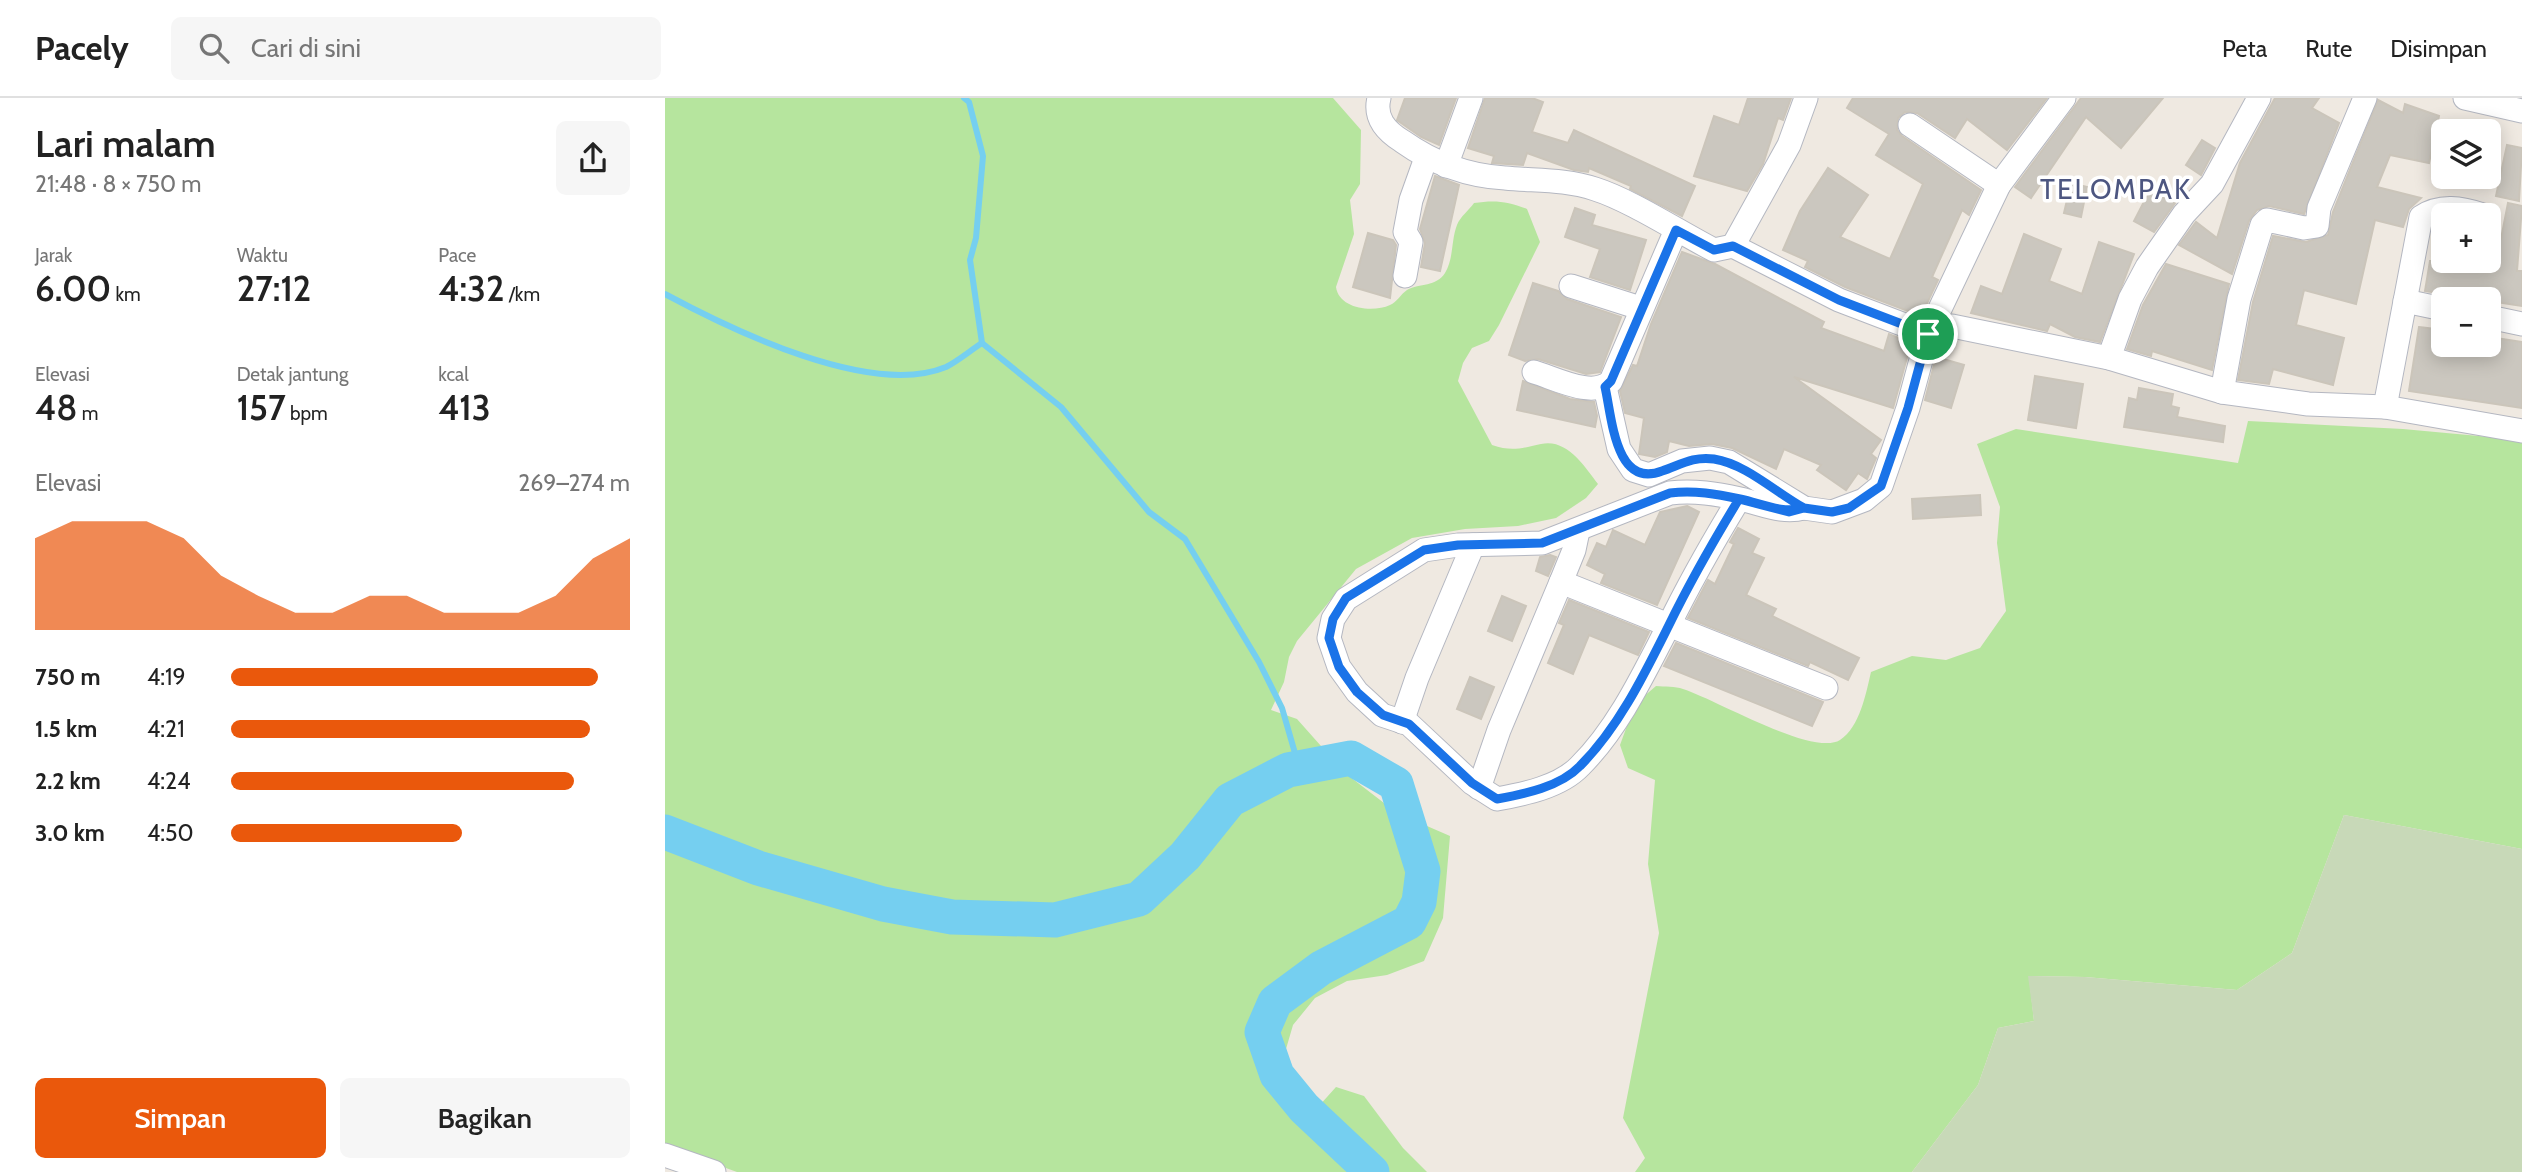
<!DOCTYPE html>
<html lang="id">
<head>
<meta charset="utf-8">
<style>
	:root { --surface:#fff; --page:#f6f6f6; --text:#222; --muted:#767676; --line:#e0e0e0; --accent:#ea580c }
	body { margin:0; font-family:Cabin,sans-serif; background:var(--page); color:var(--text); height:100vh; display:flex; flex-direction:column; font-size:26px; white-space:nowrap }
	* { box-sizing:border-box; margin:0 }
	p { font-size:23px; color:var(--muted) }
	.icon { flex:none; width:38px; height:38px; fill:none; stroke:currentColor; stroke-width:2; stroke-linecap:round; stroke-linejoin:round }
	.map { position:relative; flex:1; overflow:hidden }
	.panel { display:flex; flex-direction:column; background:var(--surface); width:665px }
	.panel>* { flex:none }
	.buttons { position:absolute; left:1766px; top:21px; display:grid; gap:14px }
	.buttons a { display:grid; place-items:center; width:70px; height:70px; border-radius:10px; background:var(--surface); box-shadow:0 4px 18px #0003; font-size:35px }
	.pin { position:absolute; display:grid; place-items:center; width:60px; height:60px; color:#fff; margin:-30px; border:4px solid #fff; border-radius:50%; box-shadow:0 2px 7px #0007 }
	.round { display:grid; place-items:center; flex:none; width:74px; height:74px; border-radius:10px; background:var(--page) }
	.summary { display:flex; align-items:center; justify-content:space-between; height:119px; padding:0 35px }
	h1 { font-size:38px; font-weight:600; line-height:52px }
	.metrics { display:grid; grid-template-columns:repeat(3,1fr); gap:10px; height:119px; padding:7px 35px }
	.metrics div { display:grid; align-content:center }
	.metrics b { font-size:35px; font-weight:600 }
	.metrics small { font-size:19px; font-weight:400 }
	.metrics p { font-size:19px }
	.chart { height:196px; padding:14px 35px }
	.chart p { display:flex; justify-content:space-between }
	.chart svg { width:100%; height:126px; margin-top:7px; fill:var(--accent); opacity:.7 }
	.primary-button { display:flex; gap:14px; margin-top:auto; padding:14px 35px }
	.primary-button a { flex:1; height:80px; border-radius:10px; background:var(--accent); color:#fff; font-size:28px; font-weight:600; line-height:80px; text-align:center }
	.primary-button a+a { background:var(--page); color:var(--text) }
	ul { padding:0 35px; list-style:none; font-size:23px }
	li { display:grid; grid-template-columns:112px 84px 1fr; align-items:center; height:52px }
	li i { height:18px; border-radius:9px; background:var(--accent) }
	header { display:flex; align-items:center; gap:42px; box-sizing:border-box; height:98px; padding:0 35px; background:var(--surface); border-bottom:2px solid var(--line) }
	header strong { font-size:33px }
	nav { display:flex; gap:38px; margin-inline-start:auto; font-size:24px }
	.search { width:490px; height:63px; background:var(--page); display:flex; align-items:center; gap:18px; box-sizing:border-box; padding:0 24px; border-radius:10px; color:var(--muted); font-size:26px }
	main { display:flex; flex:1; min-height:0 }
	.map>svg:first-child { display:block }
</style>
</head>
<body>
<header>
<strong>Pacely</strong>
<div class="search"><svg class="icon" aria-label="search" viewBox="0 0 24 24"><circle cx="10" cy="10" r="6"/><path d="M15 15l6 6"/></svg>Cari di sini</div>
<nav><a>Peta</a><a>Rute</a><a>Disimpan</a></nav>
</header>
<main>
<section class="panel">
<div class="summary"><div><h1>Lari malam</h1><p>21:48 · 8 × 750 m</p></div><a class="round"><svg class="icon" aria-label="share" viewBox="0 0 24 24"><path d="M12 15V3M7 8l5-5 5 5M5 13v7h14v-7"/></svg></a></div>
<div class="metrics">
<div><p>Jarak</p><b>6.00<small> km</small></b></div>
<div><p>Waktu</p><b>27:12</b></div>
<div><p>Pace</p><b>4:32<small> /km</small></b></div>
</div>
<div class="metrics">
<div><p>Elevasi</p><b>48<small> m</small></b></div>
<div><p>Detak jantung</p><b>157<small> bpm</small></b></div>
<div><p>kcal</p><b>413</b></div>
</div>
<div class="chart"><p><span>Elevasi</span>269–274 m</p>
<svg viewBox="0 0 160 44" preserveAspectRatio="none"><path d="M0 44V12L10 6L20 6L30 6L40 12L50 25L60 32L70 38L80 38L90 32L100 32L110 38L120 38L130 38L140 32L150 19L160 12V44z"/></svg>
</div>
<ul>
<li><b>750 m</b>4:19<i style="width:92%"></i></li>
<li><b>1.5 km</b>4:21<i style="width:90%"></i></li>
<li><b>2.2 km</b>4:24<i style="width:86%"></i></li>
<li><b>3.0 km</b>4:50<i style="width:58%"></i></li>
</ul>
<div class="primary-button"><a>Simpan</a><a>Bagikan</a></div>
</section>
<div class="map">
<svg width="1857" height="1074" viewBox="0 0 1857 1074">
	<rect width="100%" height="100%" fill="#efe9e1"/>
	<g fill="#b6e59e">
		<path d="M 0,0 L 668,0 L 696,32 L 695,86 L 685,102 L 689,136 L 671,189 C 674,211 708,215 725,207 C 732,204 736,196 742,192 C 755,185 771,189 780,175 C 789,160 786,142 792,127 C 795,119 804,112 809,105 C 829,102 843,103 862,111 L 875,144 L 834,227 L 824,243 L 807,250 L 798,265 L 793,283 L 827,347 C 847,354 857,350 876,346 C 902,340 920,369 933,386 L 921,400 L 891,420 L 853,428 L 800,431 L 747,440 L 691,471 L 632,543 L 624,559 L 619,584 L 606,612 L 632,621 L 680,675 L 732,715 L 785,738 L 778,820 L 759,863 L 722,877 L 682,883 L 650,900 L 628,927 L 621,951 L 631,984 L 653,1009 L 671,989 L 699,998 L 738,1050 L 762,1074 L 72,1074 L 0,1048 Z"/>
		<path d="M 1583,323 L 1738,331 L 1857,342 L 1857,751 L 1679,717 L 1627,855 L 1572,892 L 1420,879 L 1364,878 L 1369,923 L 1333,930 L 1313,987 L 1247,1074 L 970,1074 L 980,1060 L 958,1020 L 994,835 L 983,766 L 990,682 L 963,670 L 955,647 L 970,606 L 991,588 C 1000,589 1010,588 1018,591 C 1050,601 1148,659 1175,642 C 1195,629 1201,595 1206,574 L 1247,558 L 1281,562 L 1315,550 L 1341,513 L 1332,445 L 1335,409 L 1312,346 L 1351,331 L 1573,365 Z"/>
	</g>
	<path fill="#c8d9b8" d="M 1679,717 L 1857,751 L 1857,1074 L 1247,1074 L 1313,987 L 1333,930 L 1369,923 L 1363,878 L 1420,879 L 1572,892 L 1627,855 Z"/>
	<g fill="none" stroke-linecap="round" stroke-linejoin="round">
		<g stroke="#75cff0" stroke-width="6">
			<path d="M 299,0 L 304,4 L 318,58 L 311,140 L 305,162 L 317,245 L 396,309 L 484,414 L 520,441 L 594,564 L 617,610 L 634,669"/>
			<path d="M 0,196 C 67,232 206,300 281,269 C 293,263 306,252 317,245"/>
		</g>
		<path stroke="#75cff0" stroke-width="35" d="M 0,734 L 93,770 L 218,806 L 287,819 L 390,822 L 474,801 L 520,758 L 565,702 L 623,672 L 686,660 L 731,686 L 758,773 L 754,804 L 744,824 L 656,870 L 610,904 L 597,934 L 612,977 L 639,1010 L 707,1074"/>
	</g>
	<g fill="#cbc7bf" stroke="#cbc5ba" stroke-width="2">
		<path d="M 740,0 L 791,0 L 774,47 L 756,39 L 732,22 Z"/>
		<path d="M 820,0 L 867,0 L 878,4 L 867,34 L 903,45 L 909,32 L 1030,88 L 1017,118 L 965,91 L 966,88 L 924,70 L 923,74 L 909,72 L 862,55 L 858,67 L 827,65 L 829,58 L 803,50 Z"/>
		<path d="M 1083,0 L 1126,0 L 1118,22 L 1113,20 L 1098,66 L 1082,93 L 1029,78 L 1049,18 L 1074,27 Z"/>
		<path d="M 1188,0 L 1382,0 L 1342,52 L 1302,21 L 1290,40 L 1252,15 L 1240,14 L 1233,20 L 1232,32 L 1237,38 L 1316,92 L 1304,117 L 1297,112 L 1267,179 L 1273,182 L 1256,218 L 1180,189 L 1140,169 L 1143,163 L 1118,152 L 1135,113 L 1163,70 L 1203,97 L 1175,139 L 1225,161 L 1258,86 L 1211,57 L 1224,36 L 1182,10 Z"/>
		<path d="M 1416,0 L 1498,0 L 1456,50 L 1421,19 L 1366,100 L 1350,89 Z"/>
		<path d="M 1610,0 L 1654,0 L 1647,10 L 1674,25 L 1639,116 L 1604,108 L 1592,112 L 1584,123 L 1567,176 L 1514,147 L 1531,124 L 1552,140 L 1575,65 Z"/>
		<path d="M 1713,2 L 1738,15 L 1740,6 L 1774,18 L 1764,65 L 1725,57 L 1712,89 L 1756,100 L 1744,111 L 1738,129 L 1710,122 L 1691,206 L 1639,192 L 1631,227 L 1679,240 L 1668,287 L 1608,271 L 1604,286 L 1573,282 L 1588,204 L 1608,138 L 1641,144 L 1663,137 L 1668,114 Z"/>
		<path d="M 1537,42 L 1550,50 L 1536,77 L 1521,67 Z"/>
		<path d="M 1842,47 L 1857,50 L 1854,103 L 1831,98 Z"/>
		<path d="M 770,78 L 794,87 L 775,173 L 756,169 L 760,145 L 755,131 Z"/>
		<path d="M 1406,85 L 1422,89 L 1416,119 L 1399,115 Z"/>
		<path d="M 1485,92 L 1510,105 L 1489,134 L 1469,123 Z"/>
		<path d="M 1843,105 L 1857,108 L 1852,173 L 1857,173 L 1857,208 L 1760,193 L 1765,163 L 1824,163 L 1824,139 L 1836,141 Z"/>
		<path d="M 910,110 L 930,117 L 927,127 L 981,142 L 965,192 L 925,179 L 935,151 L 900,139 Z"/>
		<path d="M 703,135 L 728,142 L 731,147 L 725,200 L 688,189 Z"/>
		<path d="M 1359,136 L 1396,151 L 1384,183 L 1417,196 L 1434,144 L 1469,156 L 1435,244 L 1410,239 L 1385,226 L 1382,233 L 1306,215 L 1316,188 L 1337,196 Z"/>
		<path d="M 1017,154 L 1050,166 L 1159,224 L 1156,230 L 1219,253 L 1224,236 L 1246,245 L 1228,310 L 1129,279 L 1216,342 L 1206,356 L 1211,360 L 1202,381 L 1193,375 L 1181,392 L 1152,372 L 1156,367 L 1119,351 L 1111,371 L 1067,350 L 1047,346 L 1024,348 L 1004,343 L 1002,354 L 990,359 L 974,356 L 979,320 L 960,315 L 955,293 L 968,267 L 972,268 L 986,226 Z"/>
		<path d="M 1501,166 L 1564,186 L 1547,272 L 1487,253 L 1486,258 L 1462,251 L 1478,207 Z"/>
		<path d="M 868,185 L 893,193 L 902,201 L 956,219 L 935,274 L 921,276 L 873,261 L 860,263 L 844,257 Z"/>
		<path d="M 1754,229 L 1778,232 L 1778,247 L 1824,247 L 1824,239 L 1857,244 L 1857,310 L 1744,293 Z"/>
		<path d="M 1271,259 L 1299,267 L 1286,310 L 1260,302 Z"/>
		<path d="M 1370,278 L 1418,286 L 1411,330 L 1363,322 Z"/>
		<path d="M 858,283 L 905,301 L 929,304 L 932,318 L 930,329 L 852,312 Z"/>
		<path d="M 1474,290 L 1508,296 L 1506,308 L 1514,310 L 1512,319 L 1560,328 L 1558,344 L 1459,329 L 1464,300 L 1472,302 Z"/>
		<path d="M 1315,397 L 1316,417 L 1248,421 L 1247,401 Z"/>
		<path d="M 1022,408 L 1034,414 L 992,507 L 936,485 L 940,476 L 922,467 L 932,445 L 941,449 L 948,432 L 980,447 L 995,414 Z"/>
		<path d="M 1073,430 L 1094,441 L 1087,455 L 1099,460 L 1081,497 L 1111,511 L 1107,518 L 1194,560 L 1183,582 L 1145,564 L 1143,568 L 1023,520 L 1043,482 L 1050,486 L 1069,446 L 1065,444 Z"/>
		<path d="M 885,457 L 891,459 L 883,478 L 871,473 L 875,459 Z"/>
		<path d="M 837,498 L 861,508 L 847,543 L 823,533 Z"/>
		<path d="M 904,502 L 984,534 L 973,557 L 924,537 L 908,576 L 883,565 L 899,527 L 894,525 Z"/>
		<path d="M 1011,545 L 1158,604 L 1147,628 L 999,568 Z"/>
		<path d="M 805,579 L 829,589 L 816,621 L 792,611 Z"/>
	</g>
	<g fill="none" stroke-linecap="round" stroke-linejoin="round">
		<defs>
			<g id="minor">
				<path d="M 714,0 C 709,20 721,33 737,43 C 768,65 801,78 840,80 C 871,83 900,81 930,91 C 965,102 1014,134 1049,152 L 1068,148 L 1174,202 L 1263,236 L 1287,228 L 1444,260 L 1557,294 L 1643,306 L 1720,309 L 1857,333"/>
				<path d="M 1800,0 L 1857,13"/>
				<path d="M 1245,27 L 1334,87"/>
				<path d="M 781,68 L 806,0"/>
				<path d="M 1068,148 L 1124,47 L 1141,0"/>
				<path d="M 740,178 L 746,144 L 740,134 L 746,102 L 761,60"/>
				<path d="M 906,188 L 975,210"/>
				<path d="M 1740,203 L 1778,211"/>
				<path d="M 1824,219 L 1857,226"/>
				<path d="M 1444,260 L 1465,201 L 1482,169 L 1519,116 L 1547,86 L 1594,0"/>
				<path d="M 869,274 C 890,280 928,301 946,283 L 1011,132"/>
				<path d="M 940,289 L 954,351 L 968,372 L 984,377 L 1017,363 L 1045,360 L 1064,364 L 1139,410 L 1167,414 L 1199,402 L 1216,388 L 1243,310 L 1263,236 L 1334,87 L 1399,0"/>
				<path d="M 1557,294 L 1574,201 L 1597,127 L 1602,122 L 1639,130 L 1652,128 L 1654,110 L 1700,0"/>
				<path d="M 1720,309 L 1756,119 C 1775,106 1797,110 1818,117"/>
				<path d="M 1074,401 C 1049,442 1025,484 1004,527 C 979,575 954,629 915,668 C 895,689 859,696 832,701 L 807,685 L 744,626 L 717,617 L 692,594 L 674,569 L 664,540 L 668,521 L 681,501 L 759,452 L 793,447 L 877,445 L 1005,395 C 1029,392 1052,396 1075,401 C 1098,406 1117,416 1139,410"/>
				<path d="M 913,433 L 909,452 L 896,484 L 1161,590"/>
				<path d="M 737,624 L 752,580 L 808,447"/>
				<path d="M 814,690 L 834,632 L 896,484"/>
				<path d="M 0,1057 L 49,1074"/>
			</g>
		</defs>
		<use href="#minor" stroke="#b4b7c1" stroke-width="25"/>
		<use href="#minor" stroke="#fff" stroke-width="23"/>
	</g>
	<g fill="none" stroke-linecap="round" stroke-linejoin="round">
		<defs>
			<path id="route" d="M 1263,236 L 1174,202 L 1068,148 L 1049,152 L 1011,132 L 946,283 L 940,289 C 947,319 950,391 997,373 C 1015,367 1028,358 1049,361 C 1081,366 1110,394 1139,410 C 1117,416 1098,406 1075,401 C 1052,396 1029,392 1005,395 L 877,445 L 793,447 L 759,452 L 681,500 L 668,521 L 664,540 L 674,569 L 692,594 L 718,617 L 744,626 L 807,685 L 832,701 C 859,696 895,689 915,668 C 954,629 980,575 1004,527 C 1025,484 1049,442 1074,401 L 1124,414 L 1139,410 L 1167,414 L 1184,410 L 1216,388 L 1243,310 L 1263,236"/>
		</defs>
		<use href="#route" stroke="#fff" stroke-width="14"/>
		<use href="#route" stroke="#1a73e8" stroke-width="9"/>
	</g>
	<g text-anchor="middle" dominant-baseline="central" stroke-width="7" stroke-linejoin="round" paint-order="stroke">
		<g font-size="28" letter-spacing="2" fill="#4d5680" stroke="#fff">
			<text x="1451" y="91">TELOMPAK</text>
		</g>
	</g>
</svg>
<div class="buttons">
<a><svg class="icon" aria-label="layers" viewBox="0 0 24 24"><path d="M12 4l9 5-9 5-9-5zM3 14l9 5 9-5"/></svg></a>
<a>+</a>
<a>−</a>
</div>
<div class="pin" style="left:1263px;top:236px;background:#1e9e55"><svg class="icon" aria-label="arrive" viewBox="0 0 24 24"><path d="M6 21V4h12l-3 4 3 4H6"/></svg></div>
</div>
</main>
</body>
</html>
